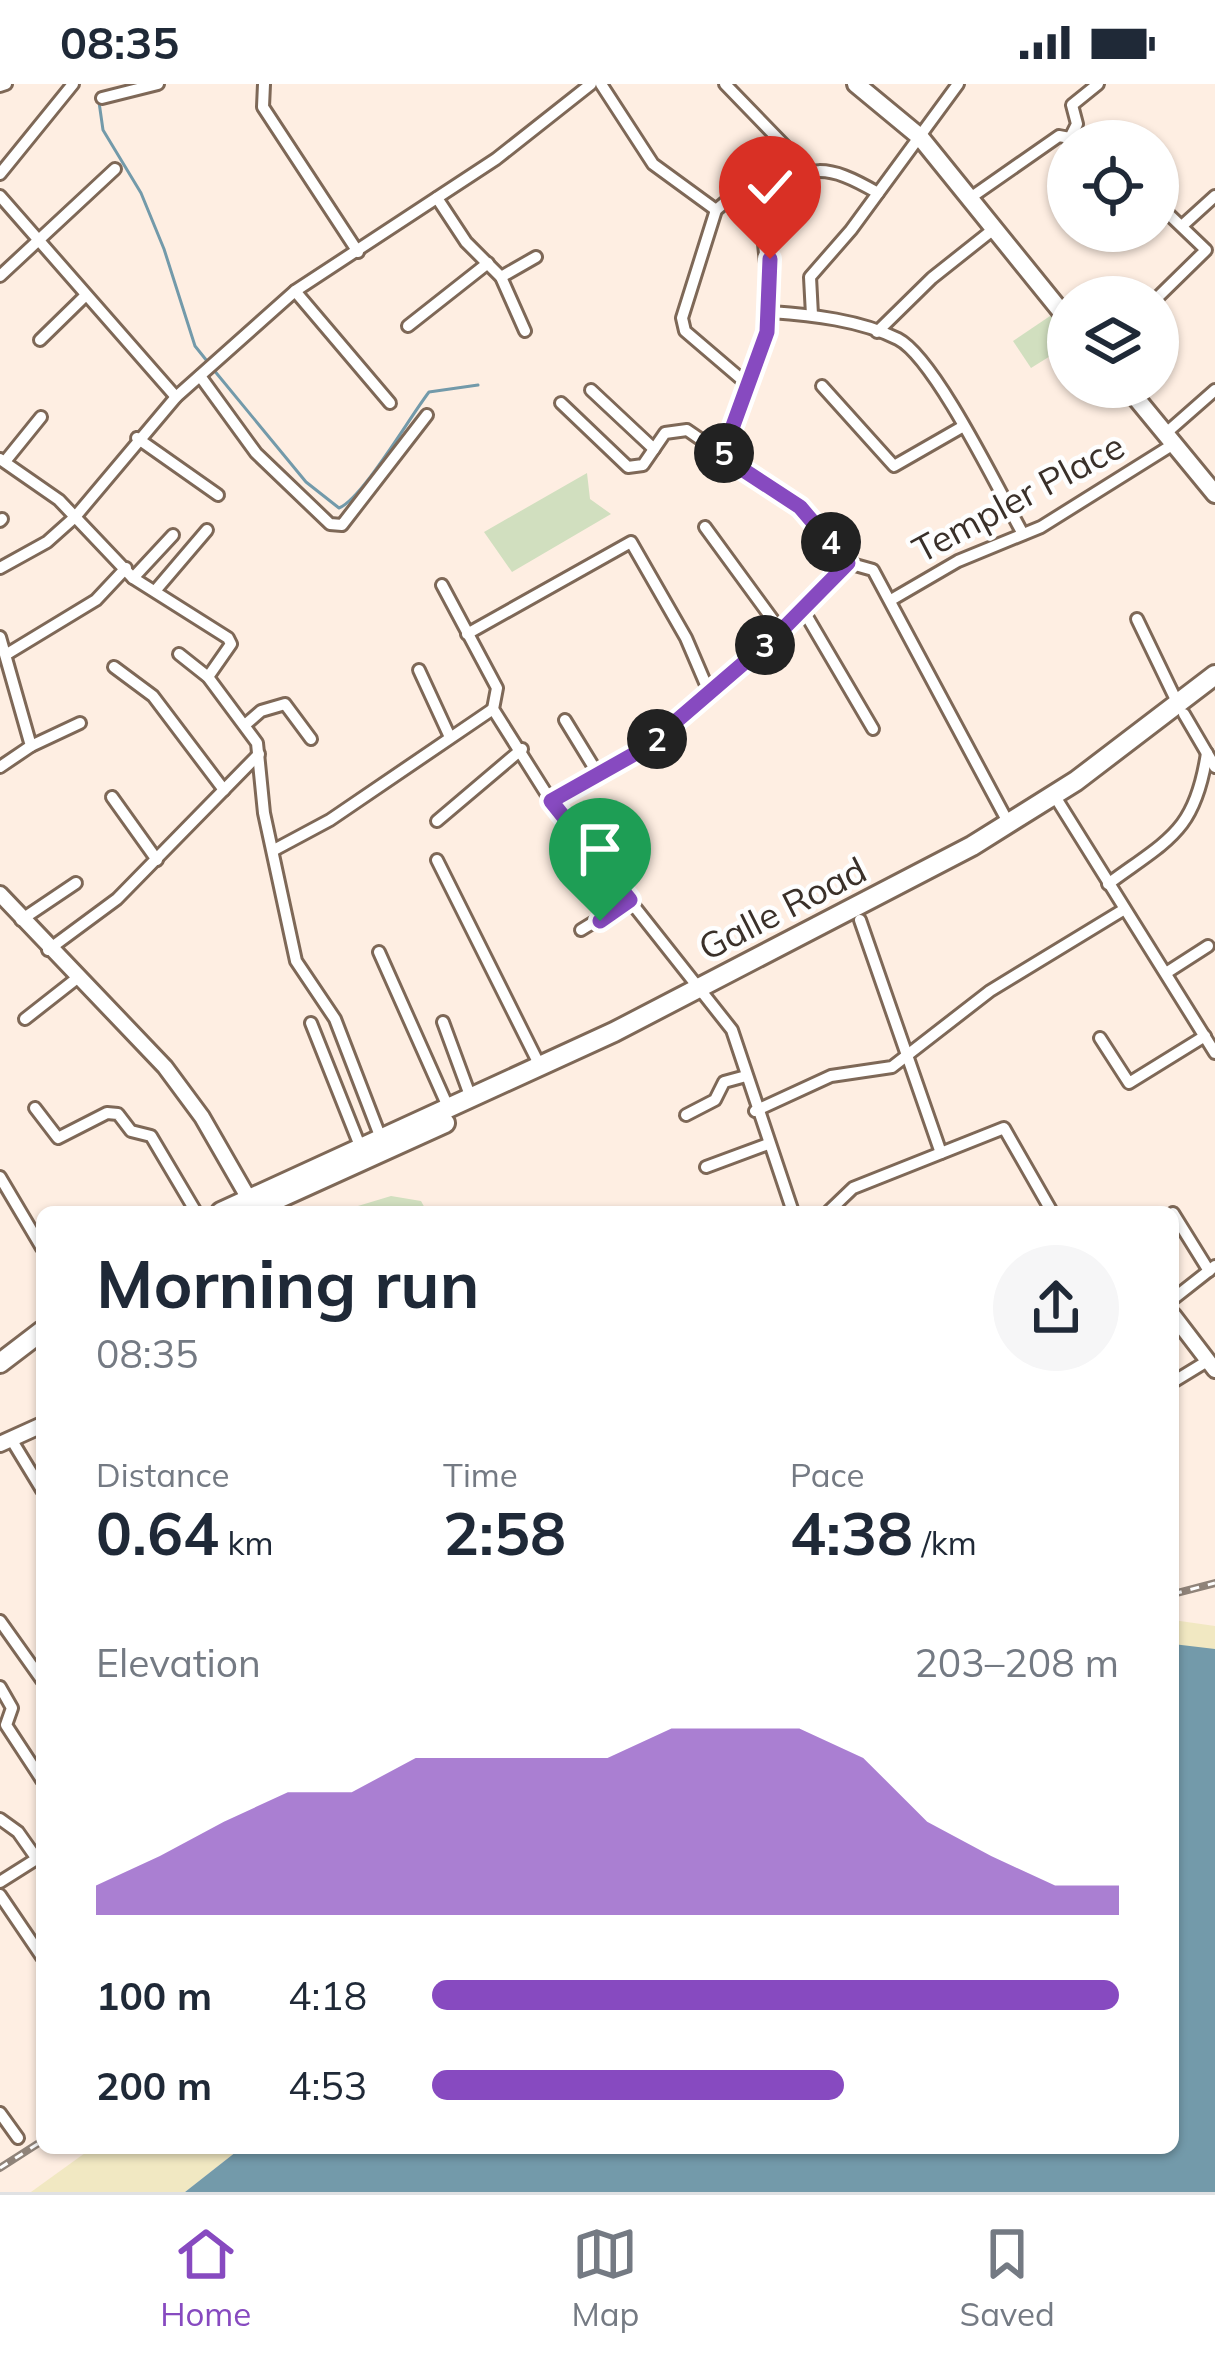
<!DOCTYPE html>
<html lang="en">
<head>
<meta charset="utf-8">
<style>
	:root { --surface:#fff; --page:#f6f6f7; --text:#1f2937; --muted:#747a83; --line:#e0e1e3; --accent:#874ac0 }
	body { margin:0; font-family:Mulish,sans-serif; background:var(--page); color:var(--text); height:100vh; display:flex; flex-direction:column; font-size:45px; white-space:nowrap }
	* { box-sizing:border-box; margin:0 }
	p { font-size:39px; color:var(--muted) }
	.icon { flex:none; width:66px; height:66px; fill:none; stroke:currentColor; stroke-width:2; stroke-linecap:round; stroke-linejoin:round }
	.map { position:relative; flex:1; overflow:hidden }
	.drawer { position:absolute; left:36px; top:1122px; width:1143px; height:948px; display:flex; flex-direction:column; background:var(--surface); border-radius:18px; box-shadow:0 3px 9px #0004 }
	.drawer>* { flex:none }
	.buttons { position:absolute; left:1047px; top:36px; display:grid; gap:24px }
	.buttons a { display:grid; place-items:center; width:132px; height:132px; border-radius:50%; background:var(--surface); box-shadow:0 3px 9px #0004; font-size:60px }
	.pin { position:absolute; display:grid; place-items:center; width:102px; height:102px; color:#fff; margin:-123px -51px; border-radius:50% 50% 50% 0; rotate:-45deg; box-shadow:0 0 12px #0007 }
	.pin .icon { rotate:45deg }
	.km { position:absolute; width:60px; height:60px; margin:-30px; border-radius:50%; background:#222; color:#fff; font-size:33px; line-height:60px; text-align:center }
	.round { display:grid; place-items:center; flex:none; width:126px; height:126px; border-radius:63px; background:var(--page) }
	.headline { display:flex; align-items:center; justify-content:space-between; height:204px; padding:0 60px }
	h1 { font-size:66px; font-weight:700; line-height:90px }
	.stats { display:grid; grid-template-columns:repeat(3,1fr); gap:18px; height:204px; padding:12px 60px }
	.stats div { display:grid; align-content:center }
	.stats b { font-size:60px; font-weight:700 }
	.stats small { font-size:33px; font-weight:400 }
	.stats p { font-size:33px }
	.chart { height:336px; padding:24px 60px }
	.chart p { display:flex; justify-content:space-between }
	.chart svg { width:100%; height:216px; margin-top:12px; fill:var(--accent); opacity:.7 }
	ul { padding:0 60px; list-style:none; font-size:39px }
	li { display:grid; grid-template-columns:192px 144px 1fr; align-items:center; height:90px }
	li i { height:30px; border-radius:15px; background:var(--accent) }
	.status { display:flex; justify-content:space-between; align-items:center; height:84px; padding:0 60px; background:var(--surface); direction:ltr }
	.status svg { height:33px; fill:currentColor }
	.menu { display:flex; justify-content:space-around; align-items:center; height:168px; border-top:3px solid var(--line); background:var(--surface); font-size:33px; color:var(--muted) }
	.menu a { display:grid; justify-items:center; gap:6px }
	.menu .active { color:var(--accent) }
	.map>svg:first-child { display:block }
</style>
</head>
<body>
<div class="status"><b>08:35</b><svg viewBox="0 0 49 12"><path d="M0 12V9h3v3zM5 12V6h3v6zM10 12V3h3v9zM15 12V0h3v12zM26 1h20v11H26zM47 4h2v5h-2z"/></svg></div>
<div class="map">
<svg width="1215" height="2108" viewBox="0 0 1215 2108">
	<rect width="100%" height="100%" fill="#feeee2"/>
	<g fill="#d1dfbf">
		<path d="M 1053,230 L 1068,249 L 1068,261 L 1031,284 L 1013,257 Z"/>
		<path d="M 587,389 L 590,415 L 611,430 L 512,488 L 484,448 Z"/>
		<path d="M 391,1112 L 421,1117 L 427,1128 L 338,1128 Z"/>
	</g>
	<g fill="#f1e8c2">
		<path d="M 1173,1536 L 1215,1542 L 1215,1567 L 1173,1562 Z"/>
		<path d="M 92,2064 L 241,2064 L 185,2108 L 31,2108 Z"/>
	</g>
	<path fill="#739aaa" d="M 1173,1560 L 1215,1565 L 1215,2108 L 185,2108 L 241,2064 L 1173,2064 Z"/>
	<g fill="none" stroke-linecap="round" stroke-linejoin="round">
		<g stroke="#739aaa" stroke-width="3">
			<path d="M 99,18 L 103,46 L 141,109 L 164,165 L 195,262 L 207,277"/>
			<path d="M 213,285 L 306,398 L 339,424 C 362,415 409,334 429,308 L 478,301"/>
		</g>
		<defs>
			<g id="minor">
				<path d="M 264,0 L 263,23 L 358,168"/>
				<path d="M 601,0 L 653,80 L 716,126"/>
				<path d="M 725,0 L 786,63"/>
				<path d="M 0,2 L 6,0"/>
				<path d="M 102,14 L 158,0"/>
				<path d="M 1072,50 L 1077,40 L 1072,21 L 1098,0"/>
				<path d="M 0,90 L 73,0"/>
				<path d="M 759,111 C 811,80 826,79 878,109"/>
				<path d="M 0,112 L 176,313"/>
				<path d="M 973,112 L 1059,52 L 1086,57"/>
				<path d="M 437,114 L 466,158 L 501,193 L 525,247"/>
				<path d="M 1183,141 L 1215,112"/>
				<path d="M 0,192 L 115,85"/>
				<path d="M 501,193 L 536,173"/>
				<path d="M 295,207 L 390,319"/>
				<path d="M 1158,213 L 1206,166 L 1158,120"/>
				<path d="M 771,228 C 812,231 860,236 898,255 C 935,274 1000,409 1023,450"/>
				<path d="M 812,231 L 810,193 L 851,146 L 958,0"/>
				<path d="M 408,242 L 488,179"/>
				<path d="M 877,248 L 932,194 L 995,144"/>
				<path d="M 40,256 L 84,213"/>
				<path d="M 200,292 L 256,369 L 330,440 L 342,441 L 427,331"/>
				<path d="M 822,302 L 894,382 L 962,343"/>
				<path d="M 591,306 L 654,365"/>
				<path d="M 561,319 L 628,383 L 643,381 L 665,349 L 687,346 L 799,423 L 848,479 L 873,486 L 1009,740"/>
				<path d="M 1165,350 L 1215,306"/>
				<path d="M 137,354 L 218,411"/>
				<path d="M 722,372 L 771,228 L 759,111 L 747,100 L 716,126 L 682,234 L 685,247 L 747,300"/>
				<path d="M 0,375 L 59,416 L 133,494 L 228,554 L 231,560 L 208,593"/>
				<path d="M 7,375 L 41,333"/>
				<path d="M 0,437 L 2,435"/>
				<path d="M 705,443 L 781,547"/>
				<path d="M 0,484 L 47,458 L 75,433 L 176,313 L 295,207 L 496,75 L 591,0"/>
				<path d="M 133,494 L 173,451"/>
				<path d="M 442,501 L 497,604 L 493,625 L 551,717 L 732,946 L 793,1128"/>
				<path d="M 155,507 L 207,446"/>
				<path d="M 891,516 L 958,477 L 1041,443 L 1172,361"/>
				<path d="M 802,524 L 873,645"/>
				<path d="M 1137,535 L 1178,620"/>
				<path d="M 467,550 L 631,458 L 686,554 L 710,610"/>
				<path d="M 0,553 L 31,662 L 0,683"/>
				<path d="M 7,570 L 96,516 L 126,484"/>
				<path d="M 179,570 L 208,593 L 257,659 L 264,729 L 296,877 L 335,935 L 382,1057"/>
				<path d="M 114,583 L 153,612 L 224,706"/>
				<path d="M 419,586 L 449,651"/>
				<path d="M 1184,630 L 1215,683"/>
				<path d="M 565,636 L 598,690"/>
				<path d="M 246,640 L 261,627 L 285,620 L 311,655"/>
				<path d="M 31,662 L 80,639"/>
				<path d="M 1054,711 L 1215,969"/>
				<path d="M 112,713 L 157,776"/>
				<path d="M 551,717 L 645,664 L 781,547 L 848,479"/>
				<path d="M 437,737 L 522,665"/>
				<path d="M 274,766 L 330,736 L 493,625"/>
				<path d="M 437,776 L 541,984"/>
				<path d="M 1108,800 C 1169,755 1195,748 1207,669"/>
				<path d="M 21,836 L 76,799"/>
				<path d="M 860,836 L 941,1069"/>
				<path d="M 581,846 L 630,816"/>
				<path d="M 48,866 L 117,815 L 259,670"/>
				<path d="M 379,868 L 449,1025"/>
				<path d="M 1166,889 L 1208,862"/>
				<path d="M 25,935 L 76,895"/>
				<path d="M 443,938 L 471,1014"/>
				<path d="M 311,939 L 360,1062"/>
				<path d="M 1100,954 L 1129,999 L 1205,952"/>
				<path d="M 35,1024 L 58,1054 L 107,1029 L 118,1030 L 131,1047 L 151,1052 L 196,1128"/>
				<path d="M 755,1027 L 831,992 L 892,983 L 990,907 L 1123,826"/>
				<path d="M 686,1031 L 715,1016 L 724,998 L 746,992"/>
				<path d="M 706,1083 L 768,1060"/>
				<path d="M 0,1093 L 42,1164"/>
				<path d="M 828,1128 L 853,1104 L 1004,1044 L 1052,1128"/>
				<path d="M 1173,1129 L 1209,1187"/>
				<path d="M 1173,1215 L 1215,1182"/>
				<path d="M 1173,1298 L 1209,1276"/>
				<path d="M 11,1355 L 42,1406"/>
				<path d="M 0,1537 L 42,1596"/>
				<path d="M 0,1603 L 12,1624 L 6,1641 L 42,1696"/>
				<path d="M 0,1735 L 18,1748 L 37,1775"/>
				<path d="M 0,1798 L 38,1774"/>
				<path d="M 0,1811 L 42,1873"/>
				<path d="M 0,2029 L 18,2054"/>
			</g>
			<g id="tertiary">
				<path d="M 0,810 L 165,983 L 202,1033 L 252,1120"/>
				<path d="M 1173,1231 L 1215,1286"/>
				<path d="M 0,1360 L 42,1341"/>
			</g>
			<g id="primary">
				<path d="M 856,0 L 920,53 L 1068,236"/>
				<path d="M 1127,303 L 1215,410"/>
			</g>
			<g id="trunk">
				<path d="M 221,1128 L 614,948 L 972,762 L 1076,697 L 1215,591"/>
				<path d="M 249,1128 L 445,1039"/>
				<path d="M 0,1279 L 42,1247"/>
			</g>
		</defs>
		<use href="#minor" stroke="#7e6857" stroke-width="16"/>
		<use href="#tertiary" stroke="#7e6857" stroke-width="20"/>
		<use href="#primary" stroke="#7e6857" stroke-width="22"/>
		<use href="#trunk" stroke="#7e6857" stroke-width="24"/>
		<use href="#minor" stroke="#fff" stroke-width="10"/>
		<use href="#tertiary" stroke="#fff" stroke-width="14"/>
		<use href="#primary" stroke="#fff" stroke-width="16"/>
		<use href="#trunk" stroke="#fff" stroke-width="18"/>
		<defs>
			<g id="rail">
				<path d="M 1173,1510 L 1215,1499"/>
				<path d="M 0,2084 L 42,2057"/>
			</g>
		</defs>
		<use href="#rail" stroke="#8f8379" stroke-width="8"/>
		<use href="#rail" stroke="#fefefe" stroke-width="3" stroke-dasharray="9" stroke-linecap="butt"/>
	</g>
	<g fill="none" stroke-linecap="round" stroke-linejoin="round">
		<defs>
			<path id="route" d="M 600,837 L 630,816 L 551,717 L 645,664 L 781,547 L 848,479 L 800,423 L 722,372 L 767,248 L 770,175"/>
		</defs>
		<use href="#route" stroke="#fff" stroke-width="24"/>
		<use href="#route" stroke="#874ac0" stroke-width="15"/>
	</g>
	<g text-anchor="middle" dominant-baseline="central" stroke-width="9" stroke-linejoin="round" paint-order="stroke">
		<g font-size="36" fill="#3a3029" stroke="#fefefe">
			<text transform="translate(1018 413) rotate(-28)">Templer Place</text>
			<text transform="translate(782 824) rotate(-27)">Galle Road</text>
		</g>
	</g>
</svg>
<div class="buttons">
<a><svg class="icon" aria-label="locate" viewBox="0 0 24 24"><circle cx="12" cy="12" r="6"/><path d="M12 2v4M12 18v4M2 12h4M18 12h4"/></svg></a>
<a><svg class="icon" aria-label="layers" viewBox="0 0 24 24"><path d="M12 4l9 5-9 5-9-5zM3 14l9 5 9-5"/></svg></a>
</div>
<div class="pin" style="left:600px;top:837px;background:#1e9e55"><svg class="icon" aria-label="arrive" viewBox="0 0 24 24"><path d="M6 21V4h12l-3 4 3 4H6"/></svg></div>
<div class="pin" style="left:770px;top:175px;background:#d93025"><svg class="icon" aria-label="check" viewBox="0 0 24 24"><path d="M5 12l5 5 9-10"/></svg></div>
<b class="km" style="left:657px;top:655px">2</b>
<b class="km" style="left:765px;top:561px">3</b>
<b class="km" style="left:831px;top:458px">4</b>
<b class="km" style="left:724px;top:369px">5</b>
<section class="drawer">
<div class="headline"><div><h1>Morning run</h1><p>08:35</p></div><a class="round"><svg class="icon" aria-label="share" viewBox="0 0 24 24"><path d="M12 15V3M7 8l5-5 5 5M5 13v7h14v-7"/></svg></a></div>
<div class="stats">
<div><p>Distance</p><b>0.64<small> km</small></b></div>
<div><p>Time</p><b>2:58</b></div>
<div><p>Pace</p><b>4:38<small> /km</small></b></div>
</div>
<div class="chart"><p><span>Elevation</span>203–208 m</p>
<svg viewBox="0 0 160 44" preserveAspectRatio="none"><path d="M0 44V38L10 32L20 25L30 19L40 19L50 12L60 12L70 12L80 12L90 6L100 6L110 6L120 12L130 25L140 32L150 38L160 38V44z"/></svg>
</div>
<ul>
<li><b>100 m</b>4:18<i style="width:100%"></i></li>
<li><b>200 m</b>4:53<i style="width:60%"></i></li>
</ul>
</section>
</div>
<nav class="menu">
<a class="active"><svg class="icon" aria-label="home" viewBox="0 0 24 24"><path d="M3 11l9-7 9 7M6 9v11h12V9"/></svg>Home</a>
<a><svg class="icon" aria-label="map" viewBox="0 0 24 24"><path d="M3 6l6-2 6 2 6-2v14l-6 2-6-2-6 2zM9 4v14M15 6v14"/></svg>Map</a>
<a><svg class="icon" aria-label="saved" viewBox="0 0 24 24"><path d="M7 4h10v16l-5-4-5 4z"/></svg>Saved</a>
</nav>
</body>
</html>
